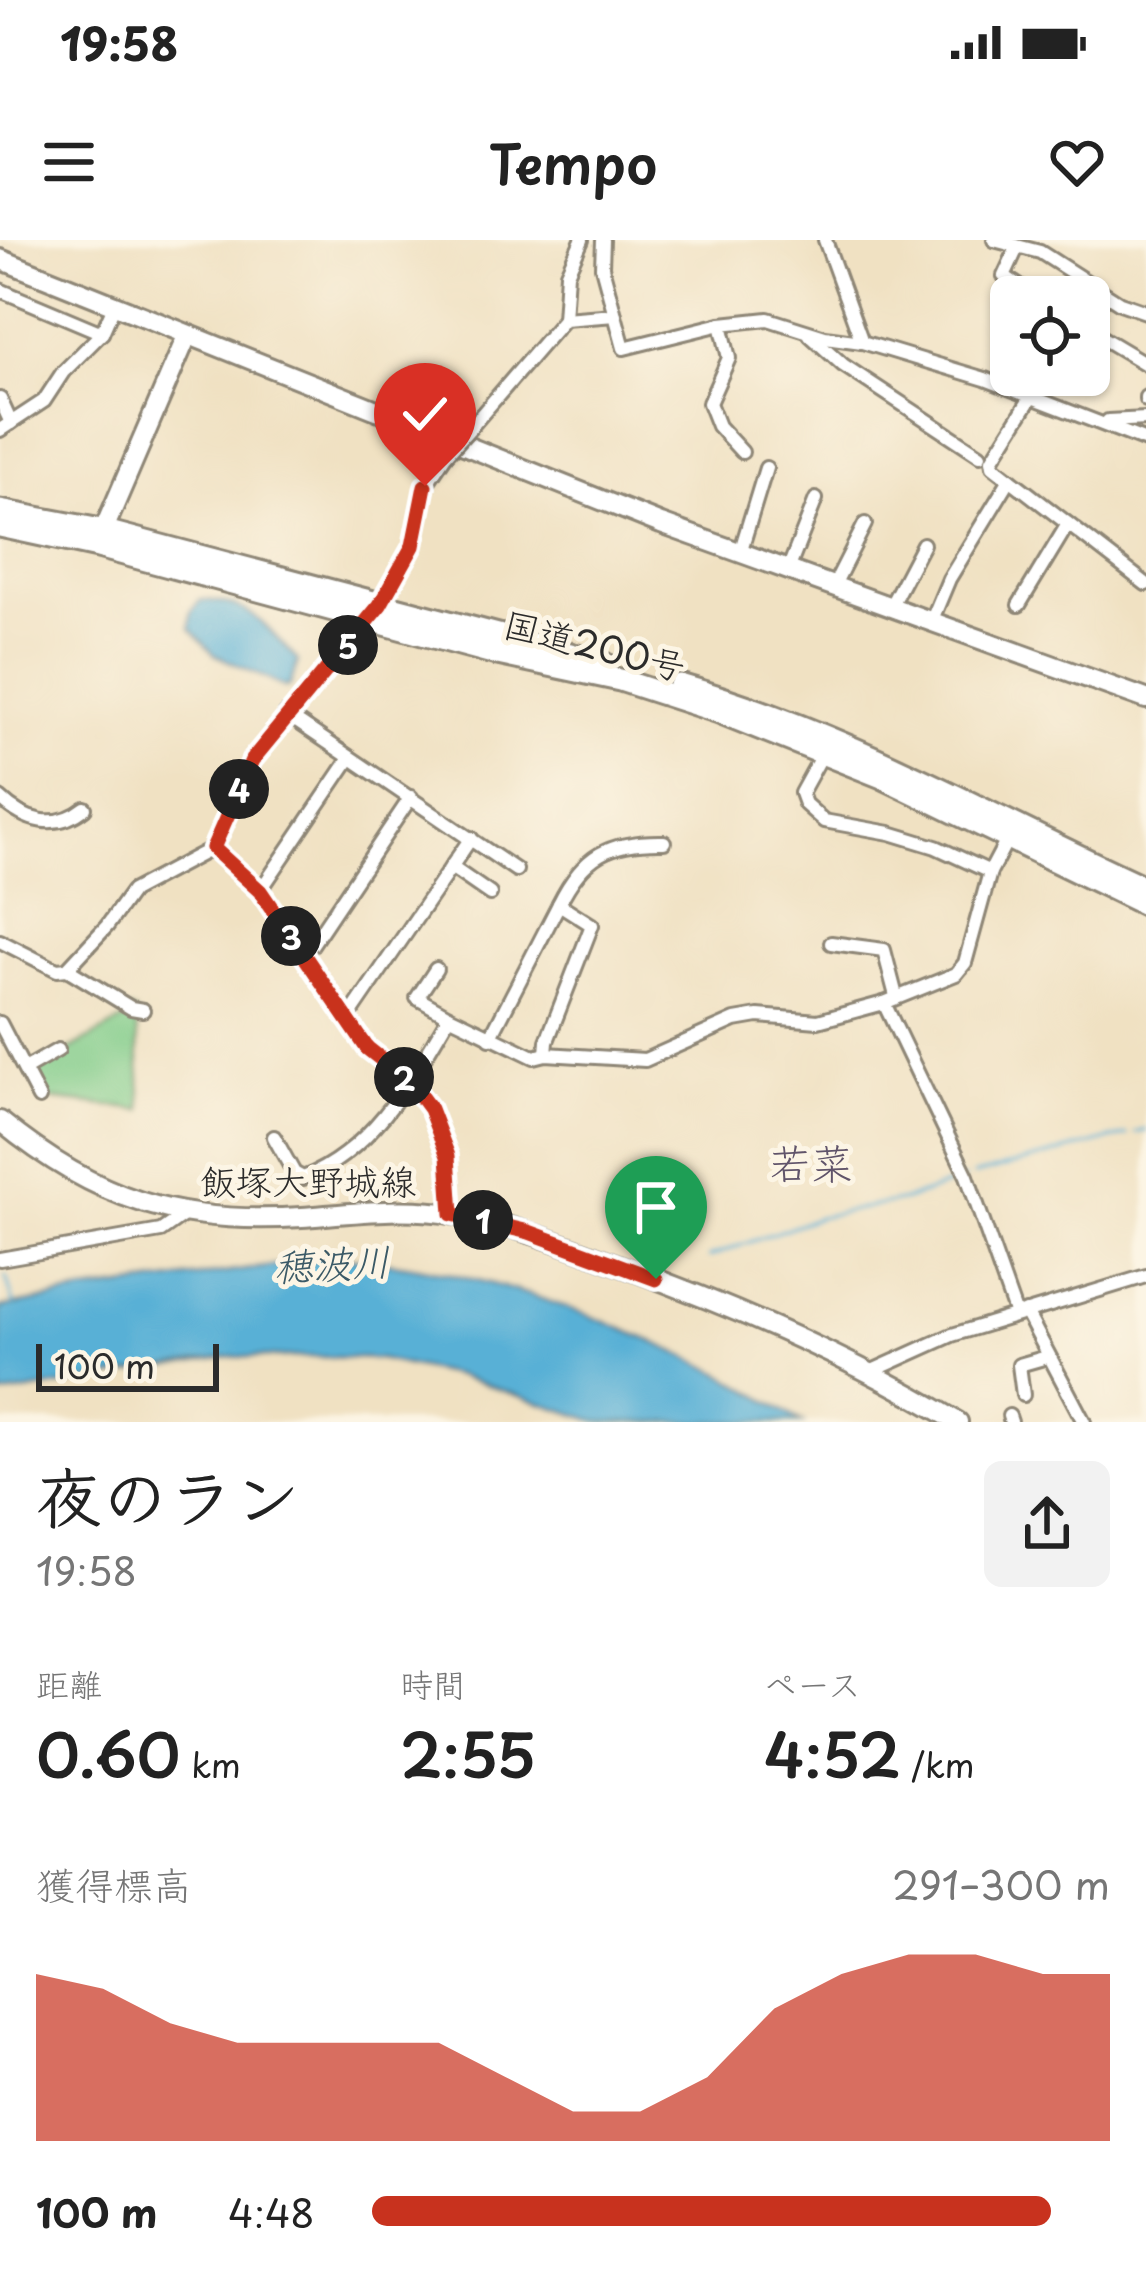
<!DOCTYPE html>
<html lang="ja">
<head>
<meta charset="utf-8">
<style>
	:root { --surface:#fff; --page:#f2f2f2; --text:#222; --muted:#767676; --accent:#c8321e }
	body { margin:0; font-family:"Playpen Sans","Klee One",sans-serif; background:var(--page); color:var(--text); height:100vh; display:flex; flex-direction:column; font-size:45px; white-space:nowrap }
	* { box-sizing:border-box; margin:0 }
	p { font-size:39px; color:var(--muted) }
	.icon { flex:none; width:66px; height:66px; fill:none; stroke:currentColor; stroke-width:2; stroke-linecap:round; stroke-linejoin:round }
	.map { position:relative; height:1182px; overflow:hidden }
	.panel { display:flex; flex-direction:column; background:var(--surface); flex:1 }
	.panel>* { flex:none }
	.buttons { position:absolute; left:990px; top:36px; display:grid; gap:24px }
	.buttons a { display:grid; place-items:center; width:120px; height:120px; border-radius:18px; background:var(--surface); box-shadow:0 3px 9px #0004; font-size:60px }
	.scale { position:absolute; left:36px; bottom:30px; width:183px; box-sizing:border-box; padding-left:12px; border:6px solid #2b2b2b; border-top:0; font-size:33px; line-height:42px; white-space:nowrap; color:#2b2b2b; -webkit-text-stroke:9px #fcf5e5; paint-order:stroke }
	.pin { position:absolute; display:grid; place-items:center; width:102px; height:102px; color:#fff; margin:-123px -51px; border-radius:50% 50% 50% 0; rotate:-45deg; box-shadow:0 0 12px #0007 }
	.pin .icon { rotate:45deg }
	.km { position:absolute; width:60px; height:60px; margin:-30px; border-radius:50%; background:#222; color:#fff; font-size:33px; line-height:60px; text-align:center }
	.round { display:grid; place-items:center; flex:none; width:126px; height:126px; border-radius:18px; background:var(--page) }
	.headline { display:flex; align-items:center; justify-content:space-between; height:204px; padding:0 36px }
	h1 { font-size:66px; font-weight:600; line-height:90px }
	.stats { display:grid; grid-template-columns:repeat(3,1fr); gap:18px; height:204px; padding:12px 36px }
	.stats div { display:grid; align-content:center }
	.stats b { font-size:60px; font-weight:600 }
	.stats small { font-size:33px; font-weight:400 }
	.stats p { font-size:33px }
	.chart { height:336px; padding:24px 36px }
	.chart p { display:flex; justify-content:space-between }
	.chart svg { width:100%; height:216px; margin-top:12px; fill:var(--accent); opacity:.7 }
	ul { padding:0 36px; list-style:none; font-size:39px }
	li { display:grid; grid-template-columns:192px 144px 1fr; align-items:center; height:90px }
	li i { height:30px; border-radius:15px; background:var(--accent) }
	.status { display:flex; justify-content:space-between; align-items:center; height:84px; padding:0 60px; background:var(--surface); direction:ltr }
	.status svg { height:33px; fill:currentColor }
	header { display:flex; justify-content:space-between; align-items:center; height:156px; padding:0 36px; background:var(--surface); font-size:54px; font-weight:600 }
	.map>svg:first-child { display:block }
</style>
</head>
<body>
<div class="status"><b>19:58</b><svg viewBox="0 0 49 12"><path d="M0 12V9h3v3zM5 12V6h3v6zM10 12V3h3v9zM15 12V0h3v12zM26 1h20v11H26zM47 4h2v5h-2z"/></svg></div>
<header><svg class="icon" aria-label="menu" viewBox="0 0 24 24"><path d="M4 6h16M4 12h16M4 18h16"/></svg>Tempo<svg class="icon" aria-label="heart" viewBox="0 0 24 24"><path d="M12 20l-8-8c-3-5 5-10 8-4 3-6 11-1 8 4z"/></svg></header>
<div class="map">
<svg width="1146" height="1182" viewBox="0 0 1146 1182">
	<rect width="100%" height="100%" fill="#fcf5e5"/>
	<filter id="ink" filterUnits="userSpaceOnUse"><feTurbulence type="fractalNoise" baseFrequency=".00833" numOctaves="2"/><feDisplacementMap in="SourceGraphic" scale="24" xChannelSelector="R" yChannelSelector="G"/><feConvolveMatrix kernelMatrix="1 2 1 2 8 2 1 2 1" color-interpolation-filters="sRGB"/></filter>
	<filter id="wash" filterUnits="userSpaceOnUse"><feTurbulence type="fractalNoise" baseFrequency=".004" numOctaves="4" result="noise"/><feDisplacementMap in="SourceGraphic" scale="48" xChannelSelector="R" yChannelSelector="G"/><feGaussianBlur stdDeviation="2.7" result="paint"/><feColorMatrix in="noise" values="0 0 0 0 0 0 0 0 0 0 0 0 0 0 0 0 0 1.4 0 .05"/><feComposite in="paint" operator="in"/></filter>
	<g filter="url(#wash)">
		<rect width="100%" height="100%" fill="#f0e1c2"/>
		<path fill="#82cc8a" stroke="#567c5a" stroke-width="3" d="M 130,770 L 136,772 L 142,870 L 42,858 L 30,832 L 127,778 Z"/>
		<g fill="#59b0d6" stroke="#426e80" stroke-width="3">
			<path d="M 200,360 C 253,361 265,387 298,421 L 290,445 L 285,447 L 214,414 L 190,388 L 191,372 Z"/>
			<path d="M 337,1017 C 463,1025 592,1071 706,1126 C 739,1142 770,1163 802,1182 L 599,1182 L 458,1136 L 379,1119 L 329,1117 L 225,1117 L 0,1156 L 0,1068 L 80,1053 Z"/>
		</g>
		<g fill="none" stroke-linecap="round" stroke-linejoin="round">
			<g stroke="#59b0d6" stroke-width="3">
				<path d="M 1136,893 L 1146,890"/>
				<path d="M 974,935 L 1127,895"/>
				<path d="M 709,1017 L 818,977 L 905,960 L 964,939"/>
				<path d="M 6,1037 L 14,1064"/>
			</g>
		</g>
	</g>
	<g filter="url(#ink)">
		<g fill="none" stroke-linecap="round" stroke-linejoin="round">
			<defs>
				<g id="street">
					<path d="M 603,0 L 602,27 L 624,108 L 721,84 L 768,79 L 825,97 L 862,102 L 985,139 L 1146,201"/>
					<path d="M 825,0 L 862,102"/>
					<path d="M 994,0 L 1040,12 L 1120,63 L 1146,72"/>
					<path d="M 1017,8 L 1004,36 L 1035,57"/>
					<path d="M 0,50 L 102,93"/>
					<path d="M 564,79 L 567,33 L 582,0"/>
					<path d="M 721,84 L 729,118 L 709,163 L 718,186 L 742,212"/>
					<path d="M 1089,90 L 1146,124"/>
					<path d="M 810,95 L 843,125 L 980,215"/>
					<path d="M 1032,156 L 992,220 L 993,226 L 1146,344"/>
					<path d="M 1146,157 L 1146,160"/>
					<path d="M 0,159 L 11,183"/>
					<path d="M 1108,181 L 1146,179"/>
					<path d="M 471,187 L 564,79 L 615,75"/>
					<path d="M 0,190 L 44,161 L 63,132 L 102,93 L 114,66"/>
					<path d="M 740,313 L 766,228"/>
					<path d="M 788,330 L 816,259"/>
					<path d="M 833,347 L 865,284"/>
					<path d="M 1019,365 L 1068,284"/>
					<path d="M 890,367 L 923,304"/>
					<path d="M 931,382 L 949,339 L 1010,239"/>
					<path d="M 286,474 L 516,630"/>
					<path d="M 823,513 L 801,553 L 805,564 L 824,581 L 890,593 L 936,607 L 990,632"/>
					<path d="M 0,558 C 25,582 56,591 85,568"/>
					<path d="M 213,608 L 260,651 L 367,808 L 410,842 L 431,870 L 449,916 L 452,974"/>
					<path d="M 451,627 L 490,654"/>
					<path d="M 260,651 L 350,518"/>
					<path d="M 559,664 C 583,615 609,601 664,602"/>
					<path d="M 0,701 L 57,730 L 67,729 L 107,686 L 132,651 L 213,608 L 252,520 L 379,365 L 413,306 L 425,246 L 445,216"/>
					<path d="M 831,703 L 884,710 L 896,756"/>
					<path d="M 305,715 L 411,557"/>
					<path d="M 67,729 L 131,768 L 143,770"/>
					<path d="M 436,729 L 417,758 L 449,776"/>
					<path d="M 884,763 L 967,936 L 1016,1075"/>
					<path d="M 348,778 L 471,598"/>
					<path d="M 0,783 L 39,858"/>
					<path d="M 490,798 L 559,664 L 592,685 L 547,801 L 546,814"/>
					<path d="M 25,829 L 58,810"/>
					<path d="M 274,897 L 294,933 L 303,938 C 373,911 413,837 449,776 L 534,817 L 546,814 L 645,820 L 735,780 L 758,776 L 818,781 L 884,763 L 956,734 L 965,723 L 990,632 L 1008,598"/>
					<path d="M 0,1019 L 161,991 L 185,974"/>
					<path d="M 1026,1072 L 1084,1182"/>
					<path d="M 870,1132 L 952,1095 L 1146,1036"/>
					<path d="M 1023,1155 L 1019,1125 L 1047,1117"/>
					<path d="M 1009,1176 L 1011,1182"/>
				</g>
				<g id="secondary">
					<path d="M 0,19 L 661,284 L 1146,459"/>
					<path d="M 99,301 L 187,96"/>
				</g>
				<path id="primary" d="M 0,881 C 96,960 178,985 302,977 C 353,973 405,966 456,975 C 513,984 567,1006 621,1026 C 737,1068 852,1118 958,1182"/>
				<g id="highway">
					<path d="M 0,271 L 101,290 L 604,423"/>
					<path d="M 0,286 L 98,307 L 493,413 L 620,440 L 719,472 L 882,537 L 1146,665"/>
					<path d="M 680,445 C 848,493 989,576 1146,648"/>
				</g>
			</defs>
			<use href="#street" stroke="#8e8676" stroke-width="18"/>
			<use href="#secondary" stroke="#8e8676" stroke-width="24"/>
			<use href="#primary" stroke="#8e8676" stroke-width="24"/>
			<use href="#highway" stroke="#8e8676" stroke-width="27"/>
			<use href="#street" stroke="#fff" stroke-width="12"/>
			<use href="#secondary" stroke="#fff" stroke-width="18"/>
			<use href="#primary" stroke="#fff" stroke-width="18"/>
			<use href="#highway" stroke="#fff" stroke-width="21"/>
			<defs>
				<path id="street-bridge" d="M 445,216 L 471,187"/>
			</defs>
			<use href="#street-bridge" stroke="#8e8676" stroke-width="18" stroke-linecap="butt"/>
			<use href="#street-bridge" stroke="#fff" stroke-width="12"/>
		</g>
	</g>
	<g fill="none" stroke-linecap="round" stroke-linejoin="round" filter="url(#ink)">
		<defs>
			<path id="route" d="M 425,246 L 413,306 L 380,365 L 252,520 L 213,608 L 260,651 L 367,808 L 410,842 L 430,869 L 448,916 L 452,974 L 529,992 L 656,1039"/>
		</defs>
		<use href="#route" stroke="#fff" stroke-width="24"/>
		<use href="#route" stroke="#c8321e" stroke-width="15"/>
	</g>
	<g text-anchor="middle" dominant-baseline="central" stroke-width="10" stroke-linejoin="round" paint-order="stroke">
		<g font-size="36" fill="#2b2b2b" stroke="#fcf5e5">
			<text transform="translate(595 404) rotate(14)">国道200号</text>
			<text x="308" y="940">飯塚大野城線</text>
		</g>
		<g font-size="39" font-style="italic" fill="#3b5a67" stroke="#fcf5e5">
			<text transform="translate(332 1022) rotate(-3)">穂波川</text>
		</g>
		<g font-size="42" fill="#60546a" stroke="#fcf5e5">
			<text x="811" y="921">若菜</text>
		</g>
	</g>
</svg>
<div class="buttons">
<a><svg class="icon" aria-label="locate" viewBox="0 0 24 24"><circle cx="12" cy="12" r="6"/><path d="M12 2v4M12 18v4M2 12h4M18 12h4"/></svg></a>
</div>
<div class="scale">100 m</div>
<div class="pin" style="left:656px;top:1039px;background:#1e9e55"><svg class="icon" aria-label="arrive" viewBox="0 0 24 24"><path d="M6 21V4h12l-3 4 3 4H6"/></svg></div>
<div class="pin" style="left:425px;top:246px;background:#d93025"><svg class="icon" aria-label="check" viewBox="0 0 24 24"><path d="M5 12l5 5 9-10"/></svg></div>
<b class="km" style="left:483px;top:980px">1</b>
<b class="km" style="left:404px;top:837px">2</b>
<b class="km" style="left:291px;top:696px">3</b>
<b class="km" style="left:239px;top:549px">4</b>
<b class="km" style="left:348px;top:405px">5</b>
</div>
<section class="panel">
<div class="headline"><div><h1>夜のラン</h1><p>19:58</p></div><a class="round"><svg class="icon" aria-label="share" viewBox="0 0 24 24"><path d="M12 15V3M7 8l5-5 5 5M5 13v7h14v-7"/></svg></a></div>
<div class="stats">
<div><p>距離</p><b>0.60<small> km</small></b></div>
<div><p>時間</p><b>2:55</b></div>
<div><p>ペース</p><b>4:52<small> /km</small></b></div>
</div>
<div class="chart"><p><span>獲得標高</span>291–300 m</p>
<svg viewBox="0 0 160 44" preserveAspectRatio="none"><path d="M0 44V10L10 13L20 20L30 24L40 24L50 24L60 24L70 31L80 38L90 38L100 31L110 17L120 10L130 6L140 6L150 10L160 10V44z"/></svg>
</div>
<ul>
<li><b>100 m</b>4:48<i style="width:92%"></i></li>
</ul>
</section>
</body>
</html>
